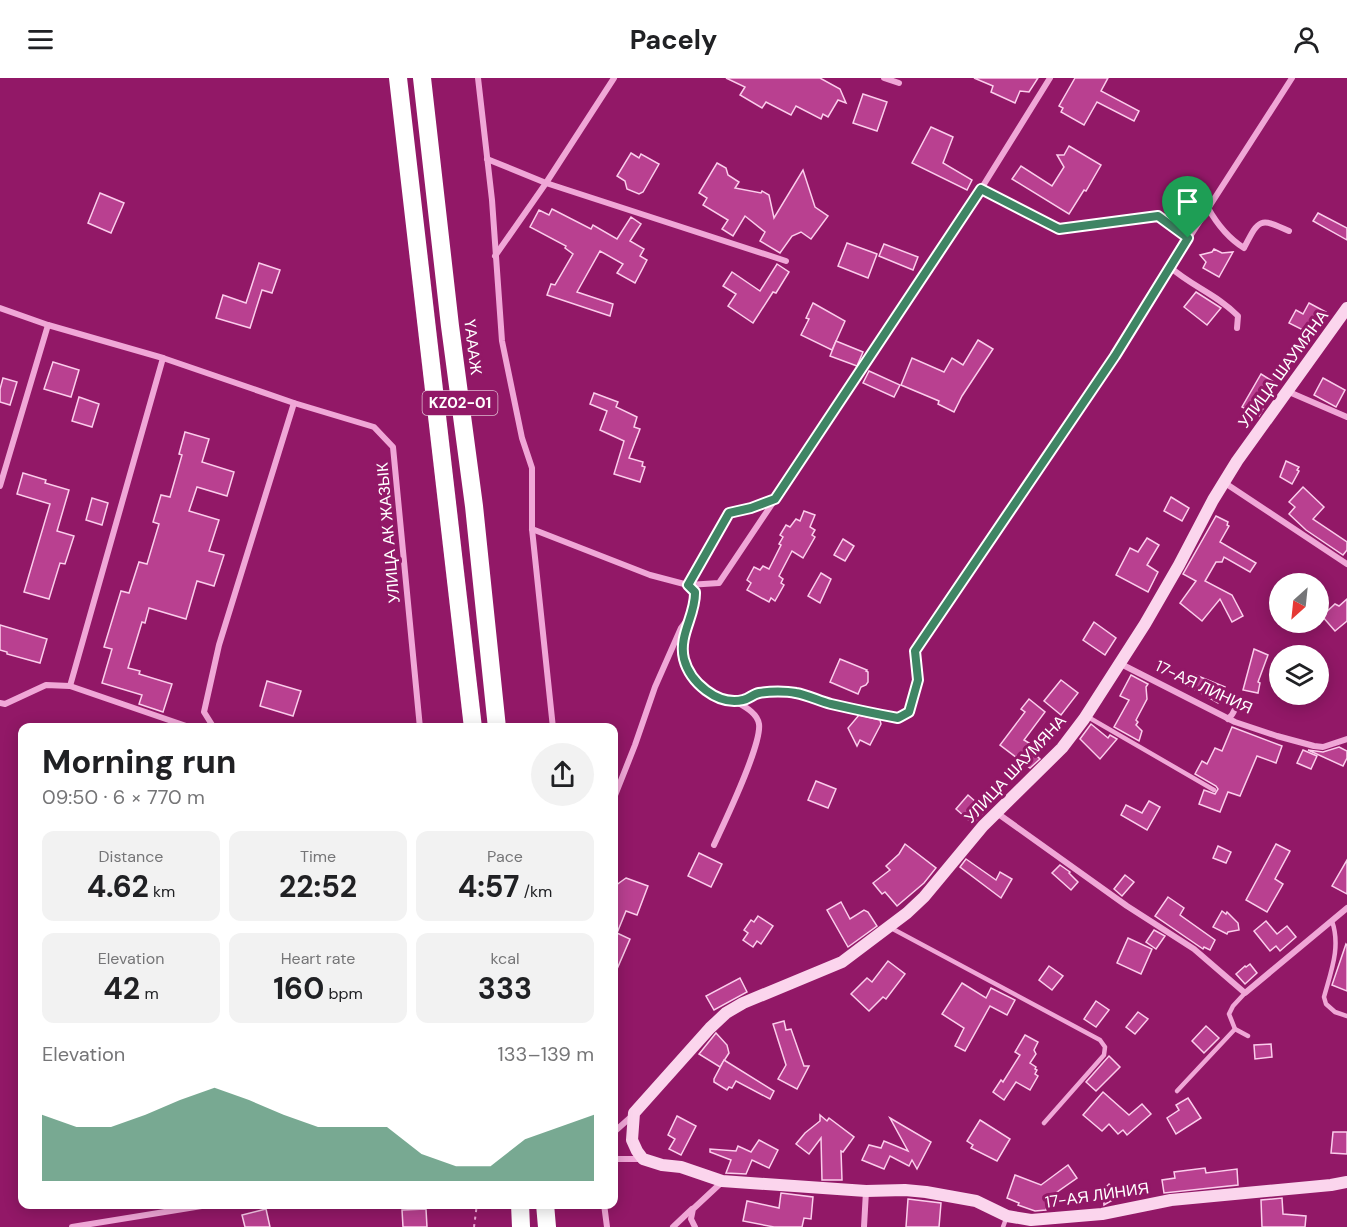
<!DOCTYPE html>
<html lang="en">
<head>
<meta charset="utf-8">
<style>
	:root { --surface:#fff; --page:#f2f2f2; --text:#202124; --muted:#757577; --accent:#3f8564 }
	body { margin:0; font-family:"DM Sans",sans-serif; background:var(--page); color:var(--text); height:100vh; display:flex; flex-direction:column; font-size:22px; white-space:nowrap }
	* { box-sizing:border-box; margin:0 }
	p { font-size:20px; color:var(--muted) }
	.icon { flex:none; width:33px; height:33px; fill:none; stroke:currentColor; stroke-width:2; stroke-linecap:round; stroke-linejoin:round }
	.map { position:relative; flex:1; overflow:hidden }
	.sheet { position:absolute; left:18px; top:645px; width:600px; height:486px; display:flex; flex-direction:column; background:var(--surface); border-radius:12px; box-shadow:0 3px 15px #0003 }
	.sheet>* { flex:none }
	.needle { width:39px; rotate:207deg }
	.buttons { position:absolute; left:1269px; top:495px; display:grid; gap:12px }
	.buttons a { display:grid; place-items:center; width:60px; height:60px; border-radius:50%; background:var(--surface); box-shadow:0 3px 15px #0003; font-size:30px }
	.pin { position:absolute; display:grid; place-items:center; width:51px; height:51px; color:#fff; margin:-62px -26px; border-radius:50% 50% 50% 0; rotate:-45deg; box-shadow:0 0 6px #0007 }
	.pin .icon { rotate:45deg }
	.round { display:grid; place-items:center; flex:none; width:63px; height:63px; border-radius:32px; background:var(--page) }
	.head { display:flex; align-items:center; justify-content:space-between; height:102px; padding:0 24px }
	h1 { font-size:33px; font-weight:700; line-height:45px }
	.figures { display:grid; grid-template-columns:repeat(3,1fr); gap:9px; height:102px; padding:6px 24px }
	.figures div { display:grid; align-content:center; border-radius:12px; background:var(--page); text-align:center }
	.figures b { font-size:30px; font-weight:700 }
	.figures small { font-size:16px; font-weight:400 }
	.figures p { font-size:16px }
	.chart { height:168px; padding:12px 24px }
	.chart p { display:flex; justify-content:space-between }
	.chart svg { width:100%; height:108px; margin-top:6px; fill:var(--accent); opacity:.7 }
	header { display:flex; justify-content:space-between; align-items:center; height:78px; padding:0 24px; background:var(--surface); font-size:27px; font-weight:700 }
	.map>svg:first-child { display:block }
</style>
</head>
<body>
<header><svg class="icon" aria-label="menu" viewBox="0 0 24 24"><path d="M4 6h16M4 12h16M4 18h16"/></svg>Pacely<svg class="icon" aria-label="person" viewBox="0 0 24 24"><circle cx="12" cy="8" r="4"/><path d="M4 21q1-7 8-7t8 7"/></svg></header>
<div class="map">
<svg width="1347" height="1149" viewBox="0 0 1347 1149">
	<rect width="100%" height="100%" fill="#921867"/>
	<g fill="#b94090" stroke="#fbcdec" stroke-width="1.5">
		<path d="M 726,0 L 820,0 L 840,11 L 846,25 L 838,22 L 828,39 L 823,36 L 821,41 L 796,28 L 791,37 L 766,24 L 762,30 L 740,17 L 745,9 Z"/>
		<path d="M 974,0 L 1038,0 L 1029,14 L 1020,13 L 1015,25 L 991,14 L 993,8 Z"/>
		<path d="M 1075,0 L 1108,0 L 1101,13 L 1139,33 L 1134,43 L 1097,24 L 1084,47 L 1061,34 L 1063,30 L 1059,28 Z"/>
		<path d="M 863,16 L 887,24 L 877,53 L 853,45 Z"/>
		<path d="M 931,49 L 953,59 L 943,85 L 972,102 L 967,112 L 912,85 Z"/>
		<path d="M 1069,68 L 1101,87 L 1086,113 L 1084,112 L 1069,136 L 1012,101 L 1021,88 L 1052,108 L 1064,89 L 1057,77 L 1064,77 Z"/>
		<path d="M 631,75 L 639,80 L 641,76 L 659,86 L 643,114 L 639,116 L 627,111 L 625,103 L 617,98 Z"/>
		<path d="M 717,85 L 726,90 L 728,97 L 739,104 L 735,110 L 761,115 L 762,113 L 769,117 L 774,140 L 803,92 L 815,129 L 828,138 L 811,161 L 801,154 L 792,158 L 780,175 L 760,163 L 765,154 L 745,138 L 733,158 L 722,151 L 728,142 L 703,127 L 707,120 L 699,115 Z"/>
		<path d="M 100,115 L 124,125 L 111,155 L 88,145 Z"/>
		<path d="M 552,131 L 591,151 L 593,147 L 617,161 L 631,139 L 641,146 L 630,163 L 644,171 L 640,178 L 647,182 L 635,205 L 617,195 L 623,186 L 600,173 L 577,214 L 613,226 L 610,238 L 547,217 L 551,206 L 555,207 L 573,176 L 565,170 L 566,168 L 530,149 L 539,132 L 549,137 Z"/>
		<path d="M 1318,135 L 1347,150 L 1347,162 L 1313,143 Z"/>
		<path d="M 847,165 L 877,176 L 868,200 L 838,188 Z"/>
		<path d="M 884,166 L 918,179 L 913,192 L 879,178 Z"/>
		<path d="M 1214,171 L 1222,175 L 1233,174 L 1219,199 L 1203,190 L 1206,184 L 1200,177 L 1212,174 Z"/>
		<path d="M 259,185 L 280,192 L 272,215 L 262,212 L 250,250 L 216,240 L 223,217 L 246,225 Z"/>
		<path d="M 777,186 L 789,194 L 776,215 L 773,214 L 753,245 L 728,228 L 736,216 L 723,208 L 732,194 L 760,213 Z"/>
		<path d="M 1196,214 L 1221,230 L 1207,247 L 1184,229 Z"/>
		<path d="M 813,225 L 845,243 L 832,272 L 801,257 L 809,241 L 806,240 Z"/>
		<path d="M 1309,225 L 1326,234 L 1318,248 L 1314,246 L 1309,255 L 1289,245 L 1296,232 L 1303,236 Z"/>
		<path d="M 978,262 L 993,271 L 962,318 L 954,334 L 938,326 L 939,323 L 901,307 L 912,280 L 944,294 L 952,280 L 963,287 Z"/>
		<path d="M 836,263 L 863,274 L 857,288 L 830,278 Z"/>
		<path d="M 53,284 L 79,292 L 71,319 L 44,311 Z"/>
		<path d="M 869,293 L 900,307 L 894,319 L 863,305 Z"/>
		<path d="M 1261,296 L 1274,304 L 1270,311 L 1273,313 L 1259,338 L 1242,329 Z"/>
		<path d="M 3,300 L 17,304 L 10,327 L 0,324 L 0,311 Z"/>
		<path d="M 1323,300 L 1345,312 L 1336,329 L 1314,317 Z"/>
		<path d="M 594,315 L 618,324 L 616,329 L 637,339 L 634,349 L 640,351 L 629,380 L 643,384 L 642,388 L 645,389 L 640,404 L 614,396 L 624,363 L 600,352 L 607,333 L 590,326 Z"/>
		<path d="M 79,319 L 99,326 L 92,349 L 72,343 Z"/>
		<path d="M 185,354 L 209,361 L 202,384 L 234,394 L 227,418 L 197,409 L 189,433 L 219,442 L 209,473 L 224,477 L 214,508 L 197,503 L 186,541 L 149,530 L 145,545 L 142,544 L 128,590 L 140,593 L 139,596 L 172,606 L 163,634 L 139,626 L 142,617 L 102,605 L 112,571 L 104,569 L 121,513 L 129,515 L 139,484 L 147,486 L 159,446 L 153,444 L 161,417 L 170,419 L 182,377 L 179,376 Z"/>
		<path d="M 1286,383 L 1299,389 L 1297,392 L 1299,393 L 1292,406 L 1280,399 Z"/>
		<path d="M 23,395 L 46,402 L 45,405 L 69,412 L 57,453 L 74,458 L 65,486 L 60,485 L 49,521 L 24,514 L 50,426 L 17,416 Z"/>
		<path d="M 1303,409 L 1324,429 L 1313,441 L 1347,464 L 1347,472 L 1343,477 L 1306,452 L 1289,436 L 1295,429 L 1289,424 Z"/>
		<path d="M 1171,419 L 1189,430 L 1182,443 L 1164,433 Z"/>
		<path d="M 92,420 L 108,425 L 102,447 L 86,442 Z"/>
		<path d="M 804,433 L 815,437 L 810,449 L 815,452 L 812,457 L 815,459 L 803,480 L 792,473 L 779,498 L 783,501 L 781,505 L 784,507 L 775,523 L 771,520 L 769,524 L 747,512 L 751,505 L 747,502 L 754,489 L 760,492 L 763,488 L 769,491 L 781,467 L 779,466 L 783,459 L 780,457 L 786,447 L 790,449 L 796,441 L 800,443 Z"/>
		<path d="M 1216,438 L 1228,444 L 1227,447 L 1229,448 L 1220,464 L 1256,485 L 1250,494 L 1224,479 L 1222,484 L 1216,484 L 1205,503 L 1232,517 L 1243,538 L 1232,544 L 1220,521 L 1202,543 L 1180,525 L 1196,503 L 1183,496 Z"/>
		<path d="M 1147,460 L 1159,467 L 1147,487 L 1158,494 L 1148,514 L 1116,497 L 1130,470 L 1138,474 Z"/>
		<path d="M 843,461 L 854,468 L 845,483 L 834,477 Z"/>
		<path d="M 821,495 L 831,501 L 820,525 L 808,518 Z"/>
		<path d="M 1347,521 L 1347,543 L 1335,553 L 1322,538 L 1335,526 L 1339,528 Z"/>
		<path d="M 1094,544 L 1116,560 L 1105,577 L 1083,562 Z"/>
		<path d="M 0,547 L 47,561 L 40,585 L 7,576 L 7,574 L 0,572 Z"/>
		<path d="M 1254,571 L 1268,577 L 1258,604 L 1260,605 L 1258,615 L 1243,612 Z"/>
		<path d="M 840,581 L 867,592 L 866,593 L 868,594 L 868,604 L 866,607 L 861,609 L 858,616 L 830,604 Z"/>
		<path d="M 1193,596 L 1225,609 L 1218,625 L 1187,607 Z"/>
		<path d="M 1131,597 L 1148,606 L 1146,609 L 1147,621 L 1136,642 L 1138,644 L 1136,647 L 1142,653 L 1139,663 L 1114,649 L 1129,622 L 1120,618 Z"/>
		<path d="M 1061,602 L 1078,615 L 1061,637 L 1044,623 Z"/>
		<path d="M 267,603 L 301,613 L 293,638 L 260,628 Z"/>
		<path d="M 1029,621 L 1045,634 L 1024,662 L 1029,665 L 1026,668 L 1040,681 L 1030,690 L 1000,667 L 1025,634 L 1021,631 Z"/>
		<path d="M 859,637 L 880,642 L 881,646 L 870,667 L 860,662 L 857,668 L 848,650 Z"/>
		<path d="M 1091,646 L 1108,660 L 1110,657 L 1117,661 L 1100,681 L 1080,661 Z"/>
		<path d="M 1232,649 L 1282,668 L 1276,685 L 1257,678 L 1240,718 L 1228,714 L 1220,734 L 1199,726 L 1204,712 L 1215,716 L 1218,711 L 1216,708 L 1195,696 L 1202,683 L 1207,686 L 1215,670 L 1222,673 Z"/>
		<path d="M 1339,669 L 1347,673 L 1347,680 L 1343,688 L 1308,672 L 1323,674 Z"/>
		<path d="M 1303,672 L 1317,678 L 1311,691 L 1297,685 Z"/>
		<path d="M 816,703 L 836,711 L 828,730 L 808,722 Z"/>
		<path d="M 968,717 L 985,732 L 973,746 L 956,731 Z"/>
		<path d="M 1149,723 L 1160,729 L 1147,752 L 1121,737 L 1126,727 L 1142,735 Z"/>
		<path d="M 905,766 L 936,790 L 924,805 L 897,828 L 885,814 L 882,816 L 873,805 L 890,792 L 886,788 L 899,776 Z"/>
		<path d="M 1276,766 L 1290,773 L 1275,801 L 1283,806 L 1267,834 L 1246,822 Z"/>
		<path d="M 1218,768 L 1231,774 L 1226,785 L 1213,780 Z"/>
		<path d="M 699,775 L 722,786 L 711,809 L 688,798 Z"/>
		<path d="M 966,781 L 996,802 L 1000,794 L 1012,801 L 1001,820 L 960,789 Z"/>
		<path d="M 1347,782 L 1347,816 L 1332,808 Z"/>
		<path d="M 1060,787 L 1070,794 L 1069,795 L 1078,804 L 1071,812 L 1052,795 Z"/>
		<path d="M 1125,797 L 1134,804 L 1122,818 L 1114,811 Z"/>
		<path d="M 626,800 L 648,808 L 637,837 L 626,833 L 617,855 L 630,861 L 614,898 L 614,827 L 617,818 L 614,817 L 614,811 L 615,808 Z"/>
		<path d="M 1168,819 L 1184,830 L 1180,837 L 1215,862 L 1210,872 L 1204,869 L 1203,871 L 1155,838 Z"/>
		<path d="M 841,824 L 850,841 L 864,832 L 868,834 L 877,848 L 848,869 L 827,832 Z"/>
		<path d="M 1222,833 L 1226,836 L 1227,834 L 1238,845 L 1239,852 L 1228,854 L 1227,856 L 1213,849 Z"/>
		<path d="M 758,838 L 773,848 L 761,866 L 757,863 L 753,869 L 743,862 L 748,855 L 744,852 L 751,842 L 754,844 Z"/>
		<path d="M 1266,843 L 1277,856 L 1287,848 L 1296,859 L 1280,873 L 1276,868 L 1270,873 L 1254,853 Z"/>
		<path d="M 1154,852 L 1165,858 L 1156,871 L 1146,864 Z"/>
		<path d="M 1128,860 L 1152,871 L 1141,896 L 1117,885 Z"/>
		<path d="M 1346,866 L 1347,867 L 1347,913 L 1332,907 Z"/>
		<path d="M 888,883 L 905,896 L 886,921 L 883,919 L 869,933 L 851,916 L 867,900 L 872,904 Z"/>
		<path d="M 1250,886 L 1257,895 L 1245,906 L 1236,896 L 1245,888 L 1246,889 Z"/>
		<path d="M 1049,888 L 1063,898 L 1052,912 L 1039,902 Z"/>
		<path d="M 740,900 L 747,914 L 714,932 L 706,918 Z"/>
		<path d="M 962,905 L 986,920 L 991,910 L 1015,922 L 1007,937 L 990,928 L 965,973 L 955,968 L 964,950 L 942,936 Z"/>
		<path d="M 1096,923 L 1109,932 L 1096,949 L 1084,941 Z"/>
		<path d="M 1138,934 L 1148,941 L 1135,956 L 1126,949 Z"/>
		<path d="M 784,943 L 786,952 L 791,951 L 804,988 L 809,988 L 797,1011 L 778,1001 L 786,987 L 773,946 Z"/>
		<path d="M 1206,948 L 1219,960 L 1204,975 L 1192,963 Z"/>
		<path d="M 716,955 L 727,967 L 729,975 L 720,989 L 699,976 Z"/>
		<path d="M 1025,957 L 1038,964 L 1034,972 L 1036,976 L 1030,985 L 1036,989 L 1035,991 L 1037,992 L 1035,996 L 1038,998 L 1030,1012 L 1016,1004 L 1004,1022 L 993,1014 L 1001,1002 L 1003,1004 L 1020,977 L 1015,974 Z"/>
		<path d="M 1271,966 L 1272,979 L 1255,981 L 1254,967 Z"/>
		<path d="M 1109,978 L 1120,989 L 1096,1013 L 1086,1004 Z"/>
		<path d="M 724,982 L 774,1013 L 770,1021 L 736,1003 L 732,1010 L 729,1009 L 727,1012 L 714,1004 L 714,1001 Z"/>
		<path d="M 1103,1014 L 1129,1037 L 1142,1026 L 1151,1036 L 1127,1057 L 1123,1052 L 1118,1056 L 1109,1046 L 1102,1053 L 1083,1037 Z"/>
		<path d="M 1188,1020 L 1201,1040 L 1176,1056 L 1167,1040 L 1179,1032 L 1176,1027 Z"/>
		<path d="M 820,1037 L 827,1043 L 829,1040 L 854,1059 L 843,1074 L 841,1073 L 842,1102 L 822,1102 L 821,1060 L 809,1076 L 796,1066 L 805,1055 L 820,1043 Z"/>
		<path d="M 677,1038 L 696,1048 L 681,1077 L 669,1071 L 675,1061 L 668,1057 Z"/>
		<path d="M 890,1040 L 931,1064 L 917,1091 L 912,1082 L 909,1088 L 890,1078 L 884,1091 L 862,1082 L 869,1067 L 881,1070 L 884,1063 L 908,1073 Z"/>
		<path d="M 980,1042 L 1010,1061 L 997,1083 L 971,1070 L 973,1067 L 967,1063 Z"/>
		<path d="M 1333,1054 L 1347,1054 L 1347,1076 L 1331,1075 Z"/>
		<path d="M 759,1062 L 778,1072 L 769,1090 L 752,1082 L 746,1096 L 726,1095 L 731,1082 L 710,1074 L 710,1071 L 736,1073 L 738,1068 L 751,1074 Z"/>
		<path d="M 1068,1087 L 1077,1100 L 1050,1119 L 1046,1132 L 1035,1133 L 1018,1127 L 1019,1125 L 1007,1120 L 1015,1097 L 1041,1107 Z"/>
		<path d="M 1205,1090 L 1206,1095 L 1237,1091 L 1238,1107 L 1164,1115 L 1162,1102 L 1175,1100 L 1174,1094 Z"/>
		<path d="M 1109,1106 L 1116,1114 L 1116,1120 L 1104,1127 L 1103,1112 Z"/>
		<path d="M 781,1115 L 813,1119 L 811,1141 L 804,1140 L 802,1149 L 774,1149 L 743,1143 L 747,1123 L 779,1130 Z"/>
		<path d="M 1282,1120 L 1283,1136 L 1306,1138 L 1305,1149 L 1262,1149 L 1261,1122 Z"/>
		<path d="M 908,1121 L 941,1125 L 939,1149 L 906,1149 Z"/>
		<path d="M 266,1131 L 270,1149 L 245,1149 L 242,1137 Z"/>
		<path d="M 426,1131 L 427,1149 L 403,1149 L 402,1132 Z"/>
	</g>
	<g fill="none" stroke-linecap="round" stroke-linejoin="round">
		<g stroke="#f0a7d7" stroke-width="2" stroke-dasharray="3 4.5" stroke-linecap="butt">
			<path d="M 991,116 L 1059,151 L 1158,138 L 1181,155"/>
			<path d="M 694,497 L 729,435 L 759,427"/>
			<path d="M 915,581 L 915,573 L 1049,377 L 1155,213"/>
			<path d="M 474,1149 L 477,1126"/>
		</g>
		<g stroke="#f0a7d7" stroke-width="4.5">
			<path d="M 1088,639 L 1214,712"/>
			<path d="M 1332,843 C 1341,869 1331,893 1324,919 L 1326,926 L 1335,934 L 1347,938"/>
			<path d="M 891,850 L 1100,962 L 1105,969 L 1104,977 L 1044,1045"/>
			<path d="M 1245,915 L 1233,928 L 1229,936 L 1235,951 L 1248,958"/>
			<path d="M 1177,1013 L 1235,951"/>
			<path d="M 1003,1149 L 1007,1138"/>
		</g>
		<g stroke="#f0a7d7" stroke-width="6">
			<path d="M 478,0 L 492,122 L 502,263 L 522,360 L 532,390 L 532,451 L 553,650"/>
			<path d="M 614,0 L 546,105 L 786,183"/>
			<path d="M 884,0 L 899,5"/>
			<path d="M 487,81 L 546,105 L 495,178"/>
			<path d="M 1208,130 C 1217,146 1228,160 1244,170 C 1259,141 1259,139 1289,153"/>
			<path d="M 1170,189 C 1191,208 1218,217 1238,238 L 1237,250"/>
			<path d="M 1160,205 L 1292,0"/>
			<path d="M 0,230 L 48,247 L 163,280 L 294,325 L 374,349 L 393,369 L 420,650"/>
			<path d="M 1289,314 L 1347,339"/>
			<path d="M 1225,405 L 1347,486"/>
			<path d="M 0,408 L 48,247"/>
			<path d="M 532,451 L 650,497 L 688,507 L 719,505 L 866,286 L 981,111 L 1050,0"/>
			<path d="M 688,507 L 695,514 C 696,537 678,557 684,581 C 690,604 717,628 743,622 C 748,621 753,616 759,615 C 770,613 786,613 796,615 C 808,617 819,623 831,626 C 853,631 876,636 898,640 L 909,634 L 918,602 L 916,591"/>
			<path d="M 1119,585 L 1235,644 L 1277,658 L 1314,668 L 1323,669 L 1347,661"/>
			<path d="M 70,608 L 163,280"/>
			<path d="M 0,625 L 5,626 L 46,607 L 70,608 L 192,650"/>
			<path d="M 1228,641 C 1235,635 1236,629 1236,620"/>
			<path d="M 214,650 L 204,634 L 219,567 L 294,325"/>
			<path d="M 614,720 L 635,667 L 655,609 L 681,550 L 687,542"/>
			<path d="M 997,735 L 1127,828 L 1194,871 L 1245,915 L 1347,830"/>
			<path d="M 714,767 C 724,745 762,667 759,646 C 757,634 743,628 733,622"/>
			<path d="M 614,1054 L 632,1038"/>
			<path d="M 614,1081 L 642,1081"/>
			<path d="M 604,1126 L 607,1149"/>
			<path d="M 72,1149 L 214,1126"/>
			<path d="M 673,1149 L 692,1131"/>
			<path d="M 695,1149 L 691,1141 L 693,1131 L 722,1104"/>
			<path d="M 864,1149 L 866,1113"/>
		</g>
		<path stroke="#fbd5ed" stroke-width="12" d="M 1347,230 L 1237,383 L 1213,422 L 1179,487 L 1145,546 L 1084,641 L 1062,670 L 983,748 L 924,819 L 907,835 L 842,884 L 743,925 L 726,935 L 710,950 L 634,1035 L 632,1062 L 637,1073 L 643,1081 L 662,1087 L 681,1089 L 722,1103 L 866,1113 L 905,1112 L 926,1114 L 976,1123 L 1007,1138 L 1031,1142 L 1102,1136 L 1171,1122 L 1331,1107 L 1347,1104"/>
		<g stroke="#fff" stroke-width="18">
			<path d="M 398,0 L 473,650"/>
			<path d="M 422,0 L 450,248 L 474,428 L 497,650"/>
			<path d="M 520,1126 L 521,1149"/>
			<path d="M 545,1126 L 547,1149"/>
		</g>
	</g>
	<g fill="none" stroke-linecap="round" stroke-linejoin="round">
		<defs>
			<path id="route" d="M 981,111 L 1059,151 L 1158,138 L 1188,160 L 1115,278 L 915,573 L 918,602 L 909,634 L 898,640 C 876,636 853,631 831,626 C 819,623 808,617 796,615 C 786,613 770,613 759,615 C 753,616 749,621 743,622 C 717,628 690,604 684,581 C 678,557 696,537 695,514 L 688,507 L 729,435 L 751,430 L 775,421 Z"/>
		</defs>
		<use href="#route" stroke="#fff" stroke-width="12"/>
		<use href="#route" stroke="#3f8564" stroke-width="8"/>
	</g>
	<g text-anchor="middle" dominant-baseline="central" stroke-width="6" stroke-linejoin="round" paint-order="stroke">
		<rect fill="#921867" stroke="#debad1" stroke-width="1.5" x="422.5" y="313" width="75" height="24" rx="4.5"/>
		<g font-size="15" font-weight="bold" fill="#fff">
			<text x="460" y="325">KZ02-01</text>
		</g>
		<g font-size="16" fill="#fff" stroke="#921867">
			<text transform="translate(473 269) rotate(83)">ҮАААЖ</text>
			<text transform="translate(1283 291) rotate(-54)">УЛИЦА ШАУМЯНА</text>
			<text transform="translate(388 455) rotate(-95)">УЛИЦА АК ЖАЗЫК</text>
			<text transform="translate(1204 609) rotate(25)">17-АЯ ЛИНИЯ</text>
			<text transform="translate(1015 691) rotate(-47)">УЛИЦА ШАУМЯНА</text>
			<text transform="translate(1097 1117) rotate(-8)">17-АЯ ЛИНИЯ</text>
		</g>
	</g>
</svg>
<div class="buttons">
<a><svg class="needle" viewBox="-14 -14 28 28"><path d="M0-13l5 13h-10z" fill="#e53935"/><path d="M0 13l5-13h-10z" fill="#757577"/></svg></a>
<a><svg class="icon" aria-label="layers" viewBox="0 0 24 24"><path d="M12 4l9 5-9 5-9-5zM3 14l9 5 9-5"/></svg></a>
</div>
<div class="pin" style="left:1188px;top:160px;background:#1e9e55"><svg class="icon" aria-label="arrive" viewBox="0 0 24 24"><path d="M6 21V4h12l-3 4 3 4H6"/></svg></div>
<section class="sheet">
<div class="head"><div><h1>Morning run</h1><p>09:50 · 6 × 770 m</p></div><a class="round"><svg class="icon" aria-label="share" viewBox="0 0 24 24"><path d="M12 15V3M7 8l5-5 5 5M5 13v7h14v-7"/></svg></a></div>
<div class="figures">
<div><p>Distance</p><b>4.62<small> km</small></b></div>
<div><p>Time</p><b>22:52</b></div>
<div><p>Pace</p><b>4:57<small> /km</small></b></div>
</div>
<div class="figures">
<div><p>Elevation</p><b>42<small> m</small></b></div>
<div><p>Heart rate</p><b>160<small> bpm</small></b></div>
<div><p>kcal</p><b>333</b></div>
</div>
<div class="chart"><p><span>Elevation</span>133–139 m</p>
<svg viewBox="0 0 160 44" preserveAspectRatio="none"><path d="M0 44V17L10 22L20 22L30 17L40 11L50 6L60 11L70 17L80 22L90 22L100 22L110 33L120 38L130 38L140 27L150 22L160 17V44z"/></svg>
</div>
</section>
</div>
</body>
</html>
